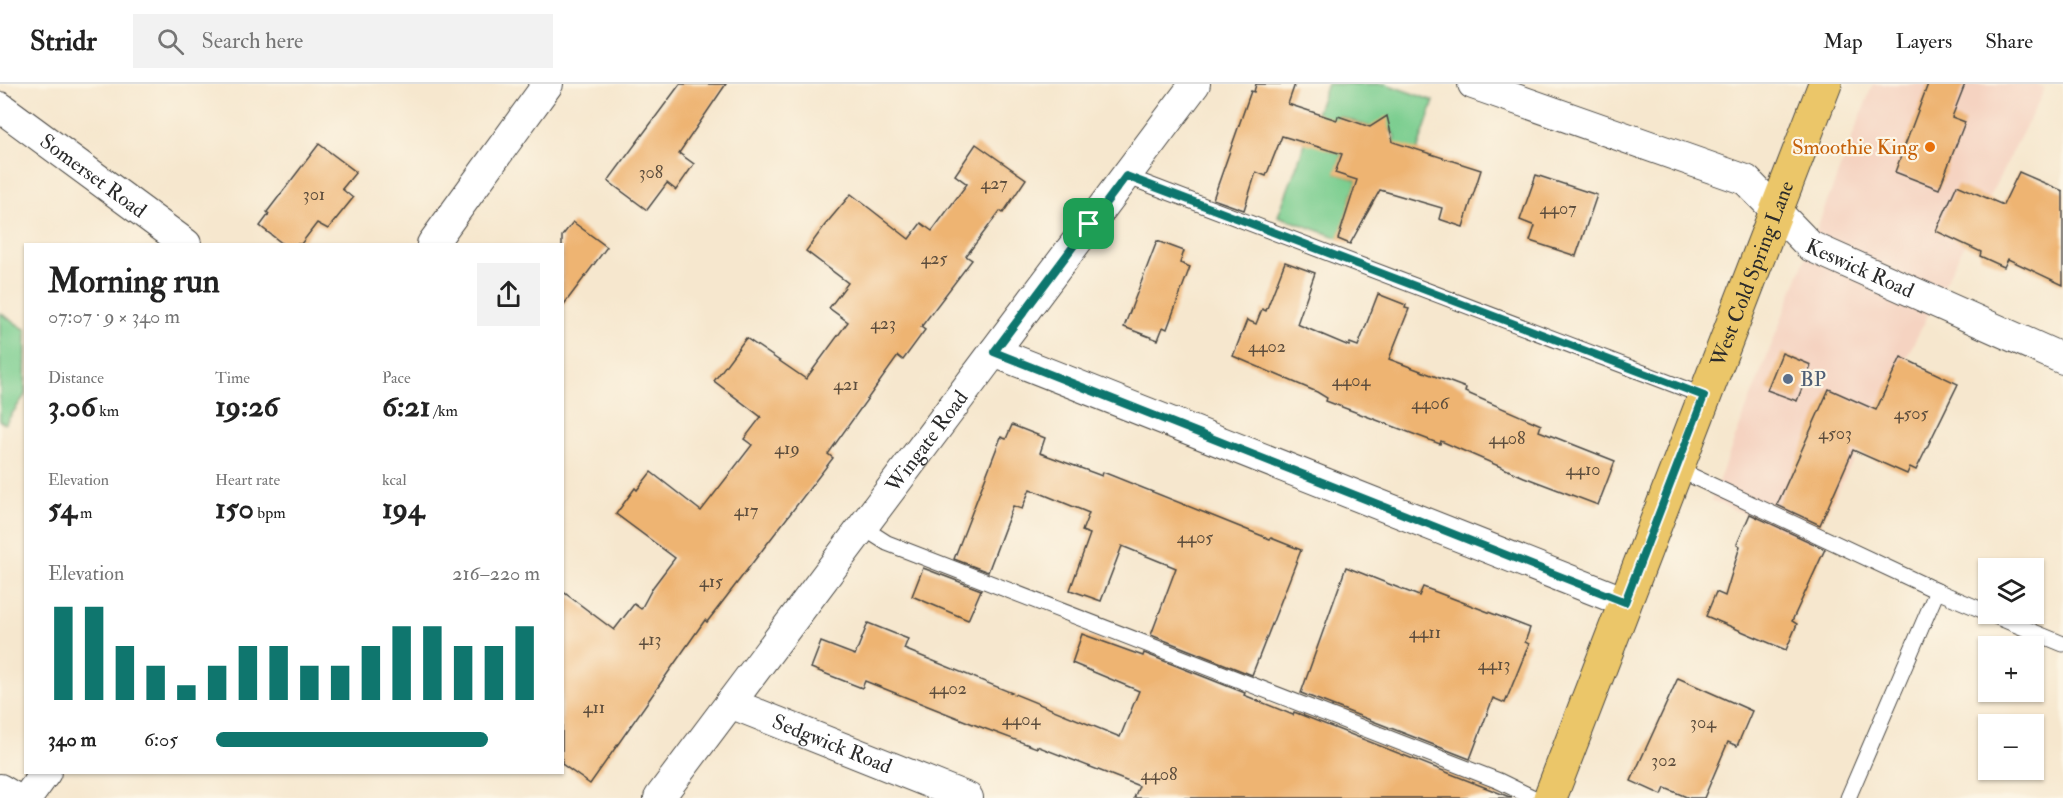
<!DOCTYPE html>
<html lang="en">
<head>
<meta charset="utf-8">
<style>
	:root { --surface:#fff; --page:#f2f2f2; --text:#222; --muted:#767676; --line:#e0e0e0; --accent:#0f766e }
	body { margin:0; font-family:"IM FELL Double Pica",serif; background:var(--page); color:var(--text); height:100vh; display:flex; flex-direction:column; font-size:22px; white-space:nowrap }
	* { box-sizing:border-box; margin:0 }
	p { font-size:20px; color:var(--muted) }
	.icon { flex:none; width:33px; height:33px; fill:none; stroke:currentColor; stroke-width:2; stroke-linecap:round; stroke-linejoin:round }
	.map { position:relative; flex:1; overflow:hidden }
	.panel { position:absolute; left:24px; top:159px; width:540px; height:531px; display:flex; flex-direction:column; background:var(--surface); border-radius:0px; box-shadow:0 2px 4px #0004 }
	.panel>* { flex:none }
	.buttons { position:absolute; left:1978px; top:474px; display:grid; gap:12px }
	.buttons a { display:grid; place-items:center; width:66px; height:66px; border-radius:0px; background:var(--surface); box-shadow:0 2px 4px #0004; font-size:30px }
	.pin { position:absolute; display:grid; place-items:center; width:51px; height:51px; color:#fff; margin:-26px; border-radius:12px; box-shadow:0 3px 9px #0006 }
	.round { display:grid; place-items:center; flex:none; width:63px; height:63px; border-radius:0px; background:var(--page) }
	.summary { display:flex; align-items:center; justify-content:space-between; height:102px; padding:0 24px }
	h1 { font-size:33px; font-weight:800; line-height:45px }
	.stats { display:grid; grid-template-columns:repeat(3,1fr); gap:9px; height:102px; padding:6px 24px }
	.stats div { display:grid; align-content:center }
	.stats b { font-size:30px; font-weight:800 }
	.stats small { font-size:16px; font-weight:400 }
	.stats p { font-size:16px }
	.chart { height:168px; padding:12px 24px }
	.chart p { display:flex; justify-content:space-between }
	.chart svg { width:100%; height:108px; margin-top:6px; stroke:var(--accent); stroke-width:6 }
	ul { padding:0 24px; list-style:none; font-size:20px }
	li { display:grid; grid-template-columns:96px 72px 1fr; align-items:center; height:45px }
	li i { height:15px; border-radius:8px; background:var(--accent) }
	header { display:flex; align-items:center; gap:36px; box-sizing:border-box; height:84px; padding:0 30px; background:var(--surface); border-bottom:2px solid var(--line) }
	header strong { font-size:28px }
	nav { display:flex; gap:33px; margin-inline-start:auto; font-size:21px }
	.search { width:420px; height:54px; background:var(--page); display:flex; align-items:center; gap:15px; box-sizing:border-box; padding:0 21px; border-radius:0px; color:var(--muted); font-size:22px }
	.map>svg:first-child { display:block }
</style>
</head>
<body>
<header>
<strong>Stridr</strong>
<div class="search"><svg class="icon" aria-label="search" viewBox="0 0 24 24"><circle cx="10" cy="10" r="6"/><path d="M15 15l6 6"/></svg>Search here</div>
<nav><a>Map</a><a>Layers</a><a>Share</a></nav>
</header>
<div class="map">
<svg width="2063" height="714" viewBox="0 0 2063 714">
	<rect width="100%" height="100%" fill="#fcf5e5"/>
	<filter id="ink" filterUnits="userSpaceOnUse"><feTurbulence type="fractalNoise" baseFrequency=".0167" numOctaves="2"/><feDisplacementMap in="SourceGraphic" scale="12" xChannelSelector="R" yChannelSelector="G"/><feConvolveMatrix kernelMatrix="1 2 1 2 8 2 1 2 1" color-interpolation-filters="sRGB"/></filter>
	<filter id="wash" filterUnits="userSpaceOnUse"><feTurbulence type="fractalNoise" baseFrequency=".008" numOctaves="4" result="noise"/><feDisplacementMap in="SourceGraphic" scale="24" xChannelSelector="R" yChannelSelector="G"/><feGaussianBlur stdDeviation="1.35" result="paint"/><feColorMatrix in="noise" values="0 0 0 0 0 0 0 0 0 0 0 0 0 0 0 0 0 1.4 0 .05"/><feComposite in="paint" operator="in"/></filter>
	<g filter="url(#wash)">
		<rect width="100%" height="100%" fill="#f6e7ce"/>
		<path fill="#f5d3c1" d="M 1873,0 L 2035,0 L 2045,5 L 1811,458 L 1711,416 Z"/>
		<g fill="#7bce90" stroke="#537c5e" stroke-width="1.5">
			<path d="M 1327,0 L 1386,0 L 1434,17 L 1402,111 L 1377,102 L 1395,53 L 1391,46 L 1379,38 L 1373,44 L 1339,32 L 1327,65 L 1342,70 L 1336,89 L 1357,96 L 1339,154 L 1278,132 Z"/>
			<path d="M 0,229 L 26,246 L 25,311 L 5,340 L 0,337 Z"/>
		</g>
		<g id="blocks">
			<g fill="#eeb472">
				<path d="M 680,0 L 726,0 L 679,69 L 694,80 L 676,106 L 667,99 L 647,126 L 608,97 Z"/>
				<path d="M 1256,0 L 1295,0 L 1288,20 L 1337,36 L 1338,32 L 1370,43 L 1387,32 L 1393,58 L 1481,86 L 1463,143 L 1439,135 L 1442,124 L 1380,106 L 1350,160 L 1338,155 L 1357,96 L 1335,89 L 1342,70 L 1282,52 L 1266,92 L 1256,88 L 1244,126 L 1213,115 L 1251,7 L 1254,8 Z"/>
				<path d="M 1928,0 L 1965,0 L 1952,33 L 1965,38 L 1939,105 L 1895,88 Z"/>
				<path d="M 319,60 L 356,88 L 342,105 L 353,114 L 328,145 L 317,139 L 301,160 L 283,160 L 260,142 L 269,130 L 267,128 Z"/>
				<path d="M 976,60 L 1026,95 L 1003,129 L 1000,127 L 966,172 L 972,176 L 921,243 L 925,246 L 903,276 L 898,272 L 828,370 L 833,374 L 707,538 L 705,536 L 590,700 L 562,680 L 562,507 L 614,546 L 634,520 L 641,525 L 653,503 L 675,474 L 616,430 L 635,404 L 637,406 L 651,388 L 701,427 L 752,361 L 744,355 L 761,333 L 714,297 L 746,254 L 806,295 L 848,238 L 829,224 L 848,199 L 806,167 L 825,141 L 851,110 L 909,155 L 921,139 L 932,147 L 967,100 L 955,91 Z"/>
				<path d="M 2019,88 L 2063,107 L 2063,201 L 2008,175 L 2004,183 L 1980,172 L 1981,168 L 1936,147 L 1957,101 L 2003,121 Z"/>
				<path d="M 1536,91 L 1597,111 L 1576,172 L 1530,157 L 1535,142 L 1520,136 Z"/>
				<path d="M 573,138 L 607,163 L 562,223 L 562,152 Z"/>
				<path d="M 1157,157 L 1184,167 L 1180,179 L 1190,183 L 1167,245 L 1163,243 L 1158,256 L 1124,243 Z"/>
				<path d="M 1285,178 L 1315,189 L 1297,240 L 1349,262 L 1350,259 L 1358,262 L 1378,210 L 1406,221 L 1405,224 L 1409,225 L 1389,275 L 1466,304 L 1465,308 L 1541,341 L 1539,347 L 1615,377 L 1598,421 L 1524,393 L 1441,357 L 1440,360 L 1326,317 L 1327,314 L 1317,308 L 1233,272 L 1247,236 L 1256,240 L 1262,225 L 1266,227 Z"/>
				<path d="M 1782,269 L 1811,281 L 1797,317 L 1767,306 Z"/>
				<path d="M 1901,273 L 1958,300 L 1916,386 L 1910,383 L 1907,390 L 1853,366 L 1820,441 L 1777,421 L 1829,305 L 1876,326 Z"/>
				<path d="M 1012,341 L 1045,354 L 1040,369 L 1102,392 L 1103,388 L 1270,455 L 1271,454 L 1301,466 L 1252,591 L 1151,551 L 1176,484 L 1122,462 L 1101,517 L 1070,506 L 1090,450 L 1082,447 L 1089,429 L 1030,405 L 1022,425 L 1013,422 L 988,488 L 954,475 L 1001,353 L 1006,355 Z"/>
				<path d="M 1750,430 L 1825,465 L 1792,537 L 1797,540 L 1786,566 L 1706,532 L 1716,508 L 1725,512 L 1740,462 L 1737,460 Z"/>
				<path d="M 1346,483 L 1419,512 L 1423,503 L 1530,544 L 1525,558 L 1529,560 L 1505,619 L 1493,614 L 1470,675 L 1301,609 Z"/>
				<path d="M 923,484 L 981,506 L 968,536 L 912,512 Z"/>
				<path d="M 868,539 L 908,555 L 904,565 L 1120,653 L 1139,607 L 1072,579 L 1082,550 L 1143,572 L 1144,569 L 1245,609 L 1244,611 L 1293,631 L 1294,628 L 1512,714 L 1134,714 L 1139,702 L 1037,662 L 1037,664 L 978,642 L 865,597 L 862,604 L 811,584 L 821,558 L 855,571 Z"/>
				<path d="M 1678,594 L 1752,627 L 1737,662 L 1728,658 L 1704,714 L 1689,714 L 1665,704 L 1662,711 L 1631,697 Z"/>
			</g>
		</g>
	</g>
	<g filter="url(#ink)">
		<use href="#blocks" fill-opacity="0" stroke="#494743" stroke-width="1.5"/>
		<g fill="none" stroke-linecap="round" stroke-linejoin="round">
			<defs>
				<g id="service">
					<path d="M 1126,92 L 1704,312"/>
					<path d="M 1677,385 L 1937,507 L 1989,529"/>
					<path d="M 862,443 L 887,459 L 1499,697 L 1534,714"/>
					<path d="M 1990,530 L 2063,560"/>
					<path d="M 1848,714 L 1937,507"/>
				</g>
				<g id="minor">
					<path id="s1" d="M 1473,0 L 1746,96 L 1810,162 L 2063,275"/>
					<path id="s2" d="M 0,23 L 186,160"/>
					<path d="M 432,160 L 548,0"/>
					<path d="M 994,268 L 1625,518"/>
					<path id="s3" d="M 730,619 L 968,714"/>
					<path d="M 0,705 L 15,714"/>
					<path d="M 27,714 L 46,688"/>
					<path id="s4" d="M 659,714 L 1195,0"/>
				</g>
				<g id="primary">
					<path id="s5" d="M 1550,714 L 1825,0"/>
				</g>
			</defs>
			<use href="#service" stroke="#494743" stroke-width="17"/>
			<use href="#minor" stroke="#494743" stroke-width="32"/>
			<use href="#primary" stroke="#494743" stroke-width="35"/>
			<use href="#service" stroke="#fff" stroke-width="15"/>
			<use href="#minor" stroke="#fff" stroke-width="30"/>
			<use href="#primary" stroke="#ebc669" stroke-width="33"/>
		</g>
	</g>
	<g fill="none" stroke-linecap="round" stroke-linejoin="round" filter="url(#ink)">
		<defs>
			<path id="route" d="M 1126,92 L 1704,312 L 1625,518 L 994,268 Z"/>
		</defs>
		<use href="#route" stroke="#fff" stroke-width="12"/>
		<use href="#route" stroke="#0f766e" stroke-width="8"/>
	</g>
	<circle fill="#e8710a" stroke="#fcf5e5" stroke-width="2" cx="1930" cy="63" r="6"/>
	<circle fill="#5c6f8a" stroke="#fcf5e5" stroke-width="2" cx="1788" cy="295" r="6"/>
	<g text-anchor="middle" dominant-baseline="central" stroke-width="4.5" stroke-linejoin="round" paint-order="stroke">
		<g font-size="18" fill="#5c4d3d">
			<text x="651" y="88">308</text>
			<text x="994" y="99">427</text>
			<text x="314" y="110">301</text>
			<text x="1558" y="124">4407</text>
			<text x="934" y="174">425</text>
			<text x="883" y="239">423</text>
			<text x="1267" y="262">4402</text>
			<text x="1351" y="296">4404</text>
			<text x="846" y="300">421</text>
			<text x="1430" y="319">4406</text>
			<text x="1911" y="329">4505</text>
			<text x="1835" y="349">4503</text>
			<text x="1507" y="354">4408</text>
			<text x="787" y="364">419</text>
			<text x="1583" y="385">4410</text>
			<text x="746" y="426">417</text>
			<text x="1195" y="453">4405</text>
			<text x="711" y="497">415</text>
			<text x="1425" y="548">4411</text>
			<text x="650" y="555">413</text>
			<text x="1494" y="580">4413</text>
			<text x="948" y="604">4402</text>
			<text x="594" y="623">411</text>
			<text x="1021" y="635">4404</text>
			<text x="1703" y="638">304</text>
			<text x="1664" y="676">302</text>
			<text x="1159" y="690">4408</text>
		</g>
		<g font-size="21" fill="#c56008" stroke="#fcf5e5" text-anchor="end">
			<text x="1918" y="63">Smoothie King</text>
		</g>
		<g font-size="21" fill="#2b2b2b" stroke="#fcf5e5">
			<text stroke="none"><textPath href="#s2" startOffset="116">Somerset Road</textPath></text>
			<text stroke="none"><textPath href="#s1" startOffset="436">Keswick Road</textPath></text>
			<text stroke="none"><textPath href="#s5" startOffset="562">West Cold Spring Lane</textPath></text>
			<text stroke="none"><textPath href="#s4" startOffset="446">Wingate Road</textPath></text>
			<text stroke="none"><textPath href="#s3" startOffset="110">Sedgwick Road</textPath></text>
		</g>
		<g font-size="21" fill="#4e5e75" stroke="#fcf5e5" text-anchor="start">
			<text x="1800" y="295">BP</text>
		</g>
	</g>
</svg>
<div class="buttons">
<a><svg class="icon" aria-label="layers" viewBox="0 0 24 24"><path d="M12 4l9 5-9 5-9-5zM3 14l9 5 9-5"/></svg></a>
<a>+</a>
<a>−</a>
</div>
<div class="pin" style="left:1089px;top:140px;background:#1e9e55"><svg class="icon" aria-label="arrive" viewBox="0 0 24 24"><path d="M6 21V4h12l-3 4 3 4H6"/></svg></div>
<section class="panel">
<div class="summary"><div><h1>Morning run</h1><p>07:07 · 9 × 340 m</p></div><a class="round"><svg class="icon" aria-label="share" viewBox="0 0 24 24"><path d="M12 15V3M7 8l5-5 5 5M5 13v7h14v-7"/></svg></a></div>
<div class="stats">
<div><p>Distance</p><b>3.06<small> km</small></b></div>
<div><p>Time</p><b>19:26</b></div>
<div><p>Pace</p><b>6:21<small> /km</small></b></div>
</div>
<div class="stats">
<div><p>Elevation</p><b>54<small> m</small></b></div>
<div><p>Heart rate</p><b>150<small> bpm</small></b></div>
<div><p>kcal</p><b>194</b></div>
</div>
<div class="chart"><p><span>Elevation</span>216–220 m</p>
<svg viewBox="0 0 160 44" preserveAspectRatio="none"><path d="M5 44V6M15 44V6M25 44V22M35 44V30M45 44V38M55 44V30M65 44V22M75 44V22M85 44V30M95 44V30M105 44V22M115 44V14M125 44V14M135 44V22M145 44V22M155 44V14"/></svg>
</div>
<ul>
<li><b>340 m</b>6:05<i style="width:84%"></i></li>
</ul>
</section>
</div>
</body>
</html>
